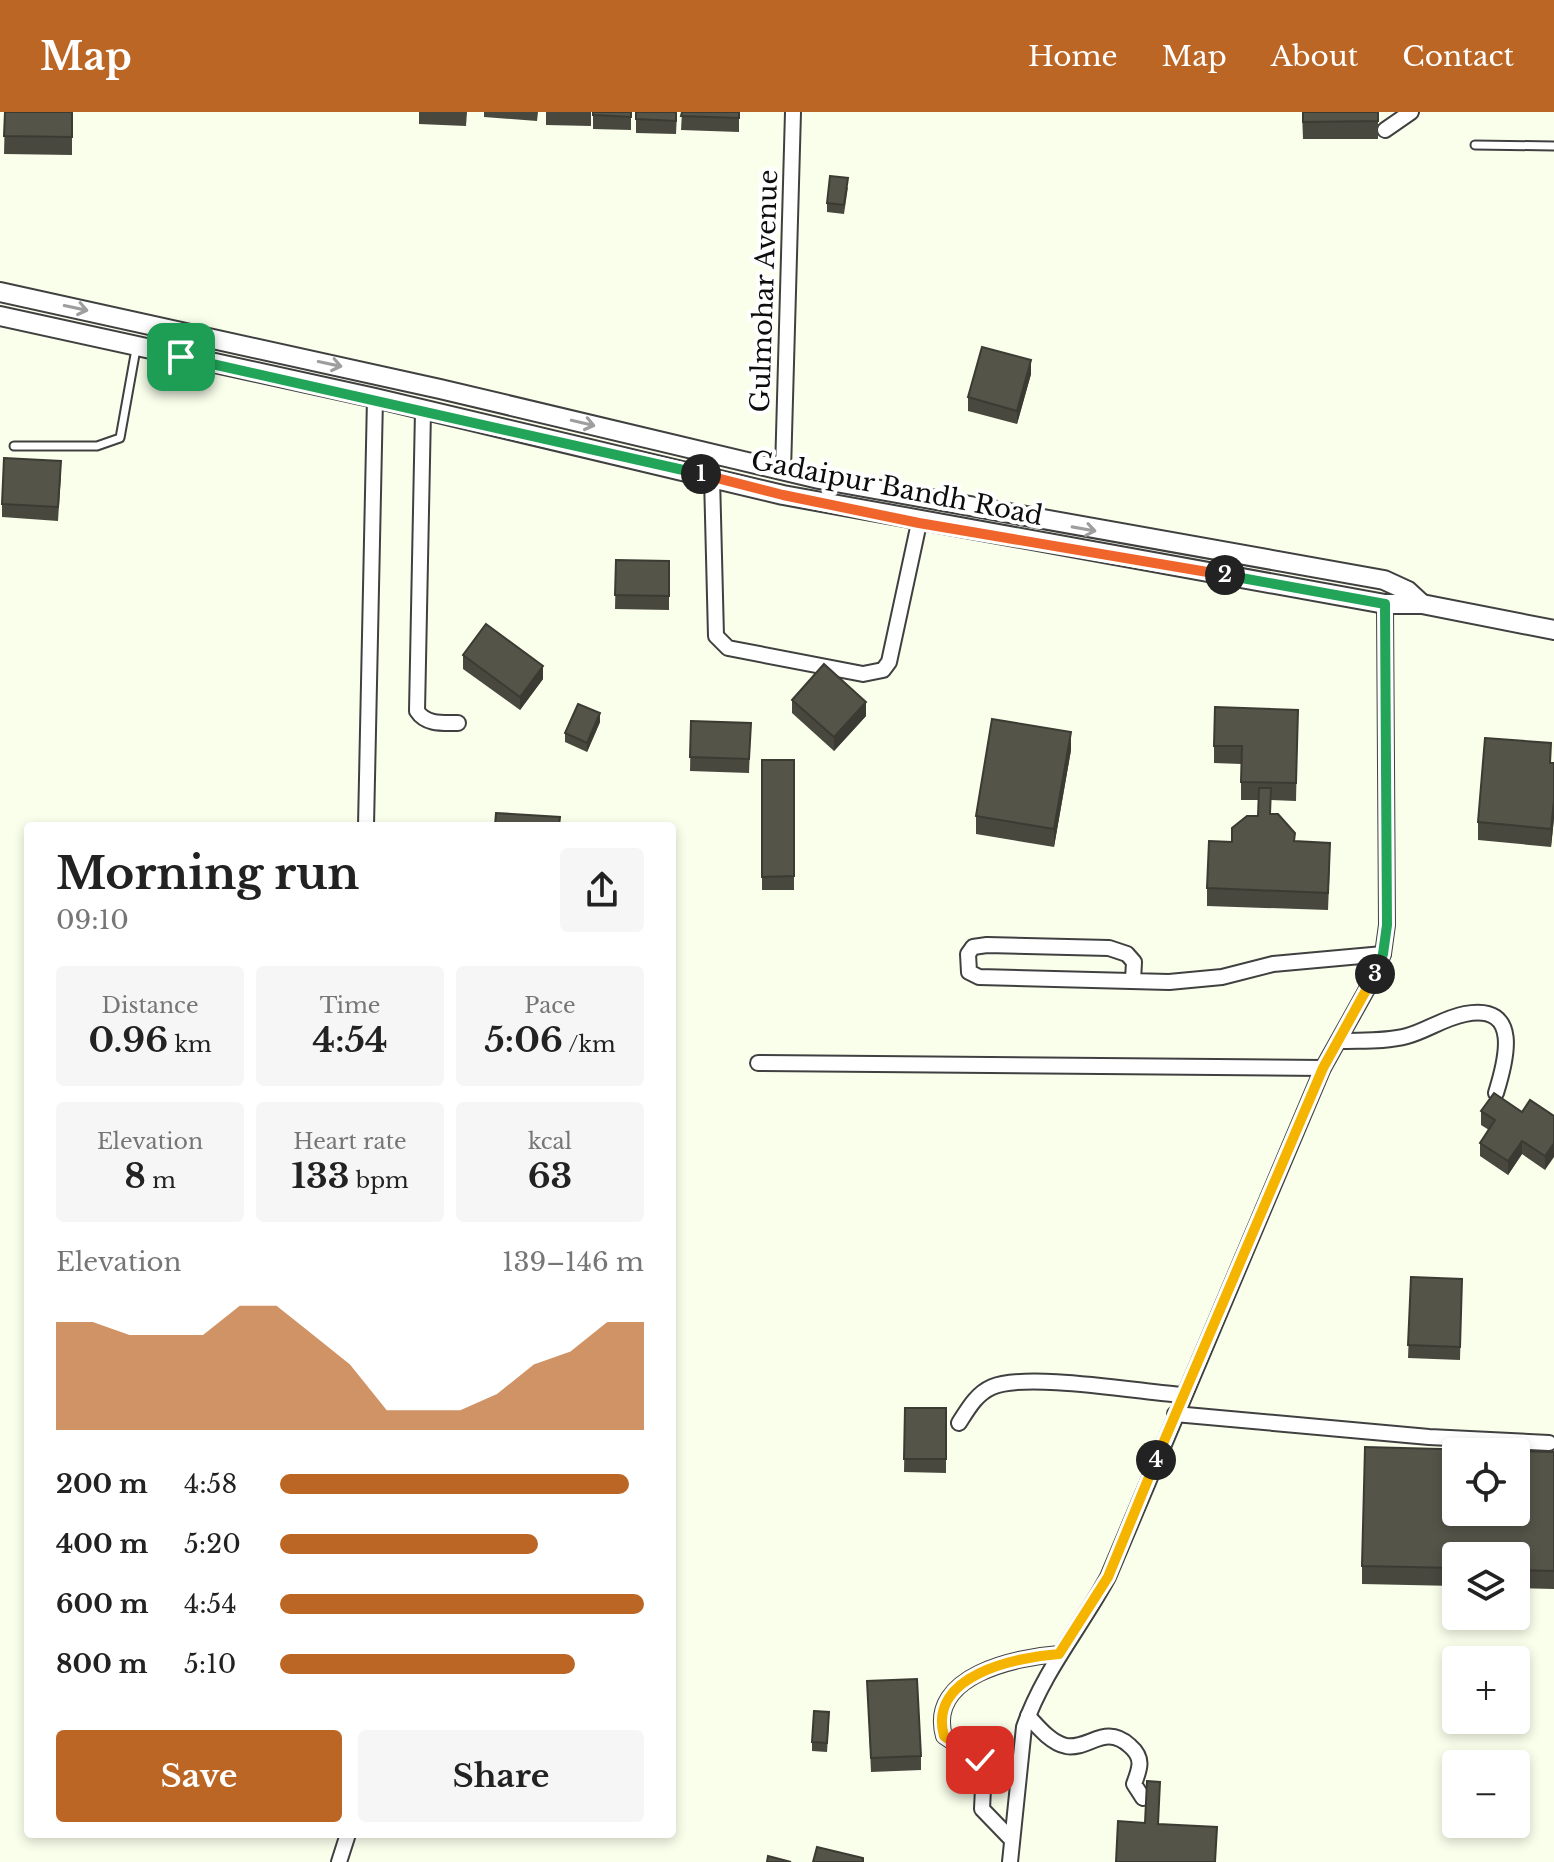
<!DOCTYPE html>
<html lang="en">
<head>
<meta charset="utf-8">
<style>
	:root { --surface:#fff; --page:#f6f6f6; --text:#222; --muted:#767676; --accent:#bc6625 }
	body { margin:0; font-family:"Libre Baskerville",serif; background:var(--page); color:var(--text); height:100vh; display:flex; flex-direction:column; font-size:30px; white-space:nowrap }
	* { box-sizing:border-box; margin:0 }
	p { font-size:26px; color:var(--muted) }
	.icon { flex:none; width:44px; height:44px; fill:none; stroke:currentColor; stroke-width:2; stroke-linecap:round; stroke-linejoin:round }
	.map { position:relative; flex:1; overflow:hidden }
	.details { position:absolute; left:24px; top:710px; width:652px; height:1016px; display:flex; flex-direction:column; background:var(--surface); border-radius:8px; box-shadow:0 4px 12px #0003 }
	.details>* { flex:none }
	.buttons { position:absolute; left:1442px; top:1326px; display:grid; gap:16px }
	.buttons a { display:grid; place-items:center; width:88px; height:88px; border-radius:8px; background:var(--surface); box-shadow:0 4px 12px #0003; font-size:40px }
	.pin { position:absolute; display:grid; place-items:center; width:68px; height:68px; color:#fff; margin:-34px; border-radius:16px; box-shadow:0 4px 12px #0006 }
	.km { position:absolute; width:40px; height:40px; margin:-20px; border-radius:50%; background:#222; color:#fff; font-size:22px; line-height:40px; text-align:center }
	.round { display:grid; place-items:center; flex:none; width:84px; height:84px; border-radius:8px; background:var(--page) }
	.head { display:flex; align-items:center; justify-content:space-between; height:136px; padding:0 32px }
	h1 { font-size:44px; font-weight:700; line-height:60px }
	.stats { display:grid; grid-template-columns:repeat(3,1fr); gap:12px; height:136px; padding:8px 32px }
	.stats div { display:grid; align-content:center; border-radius:8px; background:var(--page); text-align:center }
	.stats b { font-size:34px; font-weight:700 }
	.stats small { font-size:22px; font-weight:400 }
	.stats p { font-size:22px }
	.chart { height:224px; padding:16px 32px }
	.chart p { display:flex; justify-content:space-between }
	.chart svg { width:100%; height:144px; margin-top:8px; fill:var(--accent); opacity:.7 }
	.cta { display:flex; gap:16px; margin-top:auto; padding:16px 32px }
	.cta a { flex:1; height:92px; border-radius:8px; background:var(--accent); color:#fff; font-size:32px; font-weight:700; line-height:92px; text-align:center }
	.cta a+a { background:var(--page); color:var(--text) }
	ul { padding:0 32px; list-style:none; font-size:26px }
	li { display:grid; grid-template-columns:128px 96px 1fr; align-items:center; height:60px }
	li i { height:20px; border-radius:10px; background:var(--accent) }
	header { display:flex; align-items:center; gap:48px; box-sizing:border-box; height:112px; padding:0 40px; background:var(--accent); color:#fff }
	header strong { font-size:38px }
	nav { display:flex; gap:44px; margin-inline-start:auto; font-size:28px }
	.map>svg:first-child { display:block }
</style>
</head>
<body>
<header>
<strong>Map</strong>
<nav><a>Home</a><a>Map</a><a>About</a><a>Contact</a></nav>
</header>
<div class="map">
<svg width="1554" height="1750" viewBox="0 0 1554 1750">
	<rect width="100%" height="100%" fill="#faffec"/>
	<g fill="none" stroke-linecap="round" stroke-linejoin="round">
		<defs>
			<g id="service">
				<path d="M 1475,33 L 1554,34"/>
				<path d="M 14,334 L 97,334 L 120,326 L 136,237"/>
			</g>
			<g id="minor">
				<path d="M 1385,18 L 1411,0"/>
				<path d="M 423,299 L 417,599 C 426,613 443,611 458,611"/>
				<path d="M 783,359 L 793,0"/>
				<path d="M 712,365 L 716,524 L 728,536 L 863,562 L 883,558 L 889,550 L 919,411"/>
				<path d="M 366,714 L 375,286"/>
				<path d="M 1133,868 L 1134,850 L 1127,842 L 1109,836 L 987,833 L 973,835 L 968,842 L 969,860 L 979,865 L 1169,870 L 1222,865 L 1273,852 L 1383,842"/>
				<path d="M 1339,929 C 1361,928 1385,930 1407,924 C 1426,919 1444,906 1465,902 C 1522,891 1506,949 1496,981"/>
				<path d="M 758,951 L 1323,956"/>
				<path d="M 1175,1302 L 1429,1325 L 1549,1331"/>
				<path d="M 959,1311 C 968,1297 976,1282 992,1275 C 1026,1260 1141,1280 1183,1283"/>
				<path d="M 1028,1604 C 1038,1615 1051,1631 1066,1634 C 1089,1638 1105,1611 1130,1634 C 1144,1646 1140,1656 1134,1672 L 1143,1686"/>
				<path d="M 1011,1727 L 982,1697 L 984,1656 L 980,1648 L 944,1624 C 927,1563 1017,1545 1059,1542"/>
				<path d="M 339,1750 L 348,1722"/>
				<path d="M 1010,1750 L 1024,1615 C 1043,1560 1081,1515 1108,1465 L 1323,956 L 1376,861 L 1383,842 L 1387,813 L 1385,492"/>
			</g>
			<g id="tertiary">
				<path d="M 0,180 L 440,277 L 819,367 L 1384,468 L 1408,479 L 1422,492"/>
				<path d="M 0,204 L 375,286 L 783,383 L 1385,492 L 1422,492 L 1554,518"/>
			</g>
		</defs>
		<use href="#service" stroke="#404040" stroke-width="11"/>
		<use href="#minor" stroke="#404040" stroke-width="18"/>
		<use href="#tertiary" stroke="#404040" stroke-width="22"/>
		<use href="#service" stroke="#fff" stroke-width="7"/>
		<use href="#minor" stroke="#fff" stroke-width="14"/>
		<use href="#tertiary" stroke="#fff" stroke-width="18"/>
	</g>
	<g fill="#49483f">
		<path d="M 5,0 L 72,0 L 72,43 L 4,42 Z"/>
		<path d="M 419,0 L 467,0 L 466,14 L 419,12 Z"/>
		<path d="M 484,0 L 538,0 L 537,9 L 484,5 Z"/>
		<path d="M 546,0 L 591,0 L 591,14 L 546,13 Z"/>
		<path d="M 593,0 L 631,0 L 631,18 L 593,17 Z"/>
		<path d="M 636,0 L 677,0 L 676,22 L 636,21 Z"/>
		<path d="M 682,0 L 739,0 L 739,20 L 681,18 Z"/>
		<path d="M 1302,0 L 1378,0 L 1378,27 L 1303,27 Z"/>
		<path d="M 848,75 L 844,102 L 827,100 L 827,91 Z"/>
		<path d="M 1031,262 L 1017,312 L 968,299 L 968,285 Z"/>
		<path d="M 61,363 L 58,409 L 2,405 L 2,392 Z"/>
		<path d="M 616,448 L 669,449 L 669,498 L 615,497 Z"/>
		<path d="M 463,543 L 543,567 L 520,598 L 463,557 Z"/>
		<path d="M 792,588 L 866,604 L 834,639 L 792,601 Z"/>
		<path d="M 1298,598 L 1296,689 L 1271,688 L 1271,702 L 1295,729 L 1330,749 L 1328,798 L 1207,794 L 1207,776 L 1232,730 L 1258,704 L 1259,688 L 1241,688 L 1241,652 L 1214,651 L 1214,634 Z"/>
		<path d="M 691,609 L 751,611 L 749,661 L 690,659 Z"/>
		<path d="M 600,610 L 587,640 L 565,630 L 565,621 Z"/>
		<path d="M 1071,638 L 1054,735 L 976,722 L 976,704 Z"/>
		<rect x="762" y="648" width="32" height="130"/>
		<path d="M 1551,651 L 1554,651 L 1554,706 L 1551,735 L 1478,728 L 1478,710 Z"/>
		<path d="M 1481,999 L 1522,1000 L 1554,1004 L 1545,1058 L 1522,1042 L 1508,1063 L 1480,1044 L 1480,1031 L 1489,1018 L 1481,1013 Z"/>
		<path d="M 1411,1165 L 1462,1167 L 1460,1248 L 1408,1246 Z"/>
		<path d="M 905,1296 L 946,1296 L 946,1361 L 904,1360 Z"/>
		<path d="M 1554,1340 L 1554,1477 L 1516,1476 L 1516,1444 L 1456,1444 L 1456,1474 L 1362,1472 L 1362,1454 Z"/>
		<path d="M 867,1569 L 921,1644 L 921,1658 L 871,1660 Z"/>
		<path d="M 1474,1608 L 1508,1608 L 1508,1619 L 1474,1618 Z"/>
		<path d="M 829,1609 L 827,1640 L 812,1639 L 812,1630 Z"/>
	</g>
	<g fill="#3c3b33">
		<path d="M 1031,248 L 1031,262 L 1017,312 L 1017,299 Z"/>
		<path d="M 543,554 L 543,567 L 520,598 L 520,585 Z"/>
		<path d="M 866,590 L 866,604 L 834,639 L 834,625 Z"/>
		<path d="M 600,601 L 600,610 L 587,640 L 587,631 Z"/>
		<path d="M 1071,620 L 1071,638 L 1054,735 L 1054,717 Z"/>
		<path d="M 1554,688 L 1554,706 L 1551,735 L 1551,717 Z"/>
		<path d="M 1522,1029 L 1522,1042 L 1508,1063 L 1508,1049 Z"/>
		<path d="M 1554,1031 L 1554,1045 L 1545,1058 L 1545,1044 Z"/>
	</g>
	<g fill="#555449" stroke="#3c3b33" stroke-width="2" fill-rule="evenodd">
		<path d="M 5,0 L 72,0 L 72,25 L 4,24 Z"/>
		<path d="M 593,0 L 631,0 L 631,5 L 593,3 Z"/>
		<path d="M 636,0 L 676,0 L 676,9 L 636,7 Z"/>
		<path d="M 682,0 L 739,0 L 739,6 L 681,4 Z"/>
		<path d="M 1303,0 L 1378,0 L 1378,9 L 1303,10 Z"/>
		<path d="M 830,64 L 848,66 L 844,93 L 827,91 Z"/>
		<path d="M 982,235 L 1031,248 L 1017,299 L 968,285 Z"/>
		<path d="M 4,346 L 61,349 L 58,395 L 2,392 Z"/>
		<path d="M 616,448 L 669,449 L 669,484 L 615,483 Z"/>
		<path d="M 486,512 L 543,554 L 520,585 L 463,543 Z"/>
		<path d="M 824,552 L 866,590 L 834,625 L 792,588 Z"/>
		<path d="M 578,592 L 600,601 L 587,631 L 565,621 Z"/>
		<path d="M 1215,595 L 1298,598 L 1296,671 L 1241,670 L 1242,634 L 1214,634 Z"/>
		<path d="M 992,607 L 1071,620 L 1054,717 L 976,704 Z"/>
		<path d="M 691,609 L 751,611 L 749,647 L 690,645 Z"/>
		<path d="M 1485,626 L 1551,631 L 1550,651 L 1554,651 L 1554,688 L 1551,717 L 1478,710 Z"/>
		<path d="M 762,648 L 794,648 L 794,764 L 762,765 Z"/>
		<path d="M 1259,676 L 1271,676 L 1270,702 L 1278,702 L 1295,721 L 1294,729 L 1330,731 L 1328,781 L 1207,776 L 1209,729 L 1232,730 L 1232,716 L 1247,704 L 1258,704 Z"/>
		<path d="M 496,701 L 560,705 L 559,714 L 495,714 Z"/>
		<path d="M 1494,981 L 1522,1000 L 1530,988 L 1554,1004 L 1554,1031 L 1545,1044 L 1522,1029 L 1508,1049 L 1480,1031 L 1495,1008 L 1481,999 Z"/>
		<path d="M 1411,1165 L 1462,1167 L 1460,1235 L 1408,1233 Z"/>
		<path d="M 905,1296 L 946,1296 L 946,1347 L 904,1347 Z"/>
		<path d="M 1365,1335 L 1554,1340 L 1554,1459 L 1516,1458 L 1516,1444 L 1456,1444 L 1456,1456 L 1362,1454 ZM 1456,1340 L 1516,1340 L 1516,1400 L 1456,1400 Z"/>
		<path d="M 917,1567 L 921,1644 L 871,1646 L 867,1569 Z"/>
		<path d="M 814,1599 L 829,1600 L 827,1631 L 812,1630 Z"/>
		<path d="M 1474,1608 L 1508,1608 L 1508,1610 Z"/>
		<path d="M 1147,1669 L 1160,1670 L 1158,1712 L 1217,1715 L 1215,1750 L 1116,1750 L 1118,1709 L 1145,1711 Z"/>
		<path d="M 817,1735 L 863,1746 L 863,1750 L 813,1750 Z"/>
		<path d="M 768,1744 L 791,1750 L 767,1750 Z"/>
	</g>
	<defs><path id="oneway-shaft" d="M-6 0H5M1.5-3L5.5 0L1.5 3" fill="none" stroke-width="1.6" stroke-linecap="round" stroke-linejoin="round" transform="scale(2)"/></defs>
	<g stroke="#9e9e9e">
		<use href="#oneway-shaft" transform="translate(76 196) rotate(12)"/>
		<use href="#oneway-shaft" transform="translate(330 252) rotate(12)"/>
		<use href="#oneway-shaft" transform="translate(583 311) rotate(13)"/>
		<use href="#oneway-shaft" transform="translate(1084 417) rotate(10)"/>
	</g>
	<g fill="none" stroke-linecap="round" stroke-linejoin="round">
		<defs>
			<path id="split-1" d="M 181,245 L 701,362"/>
			<path id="split-2" d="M 701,362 L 783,383 L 919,411 L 1225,463"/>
			<path id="split-3" d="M 1225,463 L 1385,492 L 1387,813 L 1383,842 L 1375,862"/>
			<path id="split-4" d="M 1156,1348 L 1323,956 L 1375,862"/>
			<path id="split-5" d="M 980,1648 L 944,1624 C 927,1563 1017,1545 1059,1542 L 1108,1465 L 1156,1348"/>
		</defs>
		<use href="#split-1" stroke="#fff" stroke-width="16"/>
		<use href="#split-2" stroke="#fff" stroke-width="16"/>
		<use href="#split-3" stroke="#fff" stroke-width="16"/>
		<use href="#split-4" stroke="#fff" stroke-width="16"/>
		<use href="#split-5" stroke="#fff" stroke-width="16"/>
		<use href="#split-1" stroke="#22a559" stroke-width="10"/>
		<use href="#split-2" stroke="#f0652b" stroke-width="10"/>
		<use href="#split-3" stroke="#22a559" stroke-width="10"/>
		<use href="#split-4" stroke="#f5b400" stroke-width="10"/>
		<use href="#split-5" stroke="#f5b400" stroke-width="10"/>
	</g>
	<g text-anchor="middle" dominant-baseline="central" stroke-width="8" stroke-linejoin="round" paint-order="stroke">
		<g font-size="26" fill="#0d0d0d" stroke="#fff">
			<text transform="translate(764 179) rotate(-88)">Gulmohar Avenue</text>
			<text transform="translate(897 376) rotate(11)">Gadaipur Bandh Road</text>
		</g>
	</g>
</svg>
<div class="buttons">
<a><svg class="icon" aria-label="locate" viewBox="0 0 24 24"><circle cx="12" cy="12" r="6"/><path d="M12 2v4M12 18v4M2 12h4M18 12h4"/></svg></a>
<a><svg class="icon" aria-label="layers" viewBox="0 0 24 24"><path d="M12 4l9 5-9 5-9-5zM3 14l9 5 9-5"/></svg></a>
<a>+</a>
<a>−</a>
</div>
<div class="pin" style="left:181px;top:245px;background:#1e9e55"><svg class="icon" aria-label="arrive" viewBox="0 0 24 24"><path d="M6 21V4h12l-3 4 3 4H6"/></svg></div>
<div class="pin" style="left:980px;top:1648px;background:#d93025"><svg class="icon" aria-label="check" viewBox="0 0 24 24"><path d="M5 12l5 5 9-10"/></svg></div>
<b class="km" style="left:701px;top:362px">1</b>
<b class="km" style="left:1225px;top:463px">2</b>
<b class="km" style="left:1375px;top:862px">3</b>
<b class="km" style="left:1156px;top:1348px">4</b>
<section class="details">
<div class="head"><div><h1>Morning run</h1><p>09:10</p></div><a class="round"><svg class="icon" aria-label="share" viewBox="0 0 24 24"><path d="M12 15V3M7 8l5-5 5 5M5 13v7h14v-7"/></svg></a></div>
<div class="stats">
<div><p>Distance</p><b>0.96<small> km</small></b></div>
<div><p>Time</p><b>4:54</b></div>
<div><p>Pace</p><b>5:06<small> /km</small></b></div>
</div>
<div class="stats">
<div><p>Elevation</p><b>8<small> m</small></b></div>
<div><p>Heart rate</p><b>133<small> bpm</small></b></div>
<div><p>kcal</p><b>63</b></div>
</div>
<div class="chart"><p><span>Elevation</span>139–146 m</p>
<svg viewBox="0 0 160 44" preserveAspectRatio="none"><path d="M0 44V11L10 11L20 15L30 15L40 15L50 6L60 6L70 15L80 24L90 38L100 38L110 38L120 33L130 24L140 20L150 11L160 11V44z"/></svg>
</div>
<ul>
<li><b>200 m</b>4:58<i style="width:96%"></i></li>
<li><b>400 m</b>5:20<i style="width:71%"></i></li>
<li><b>600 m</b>4:54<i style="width:100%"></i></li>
<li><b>800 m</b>5:10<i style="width:81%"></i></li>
</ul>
<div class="cta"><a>Save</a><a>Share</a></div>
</section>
</div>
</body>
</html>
